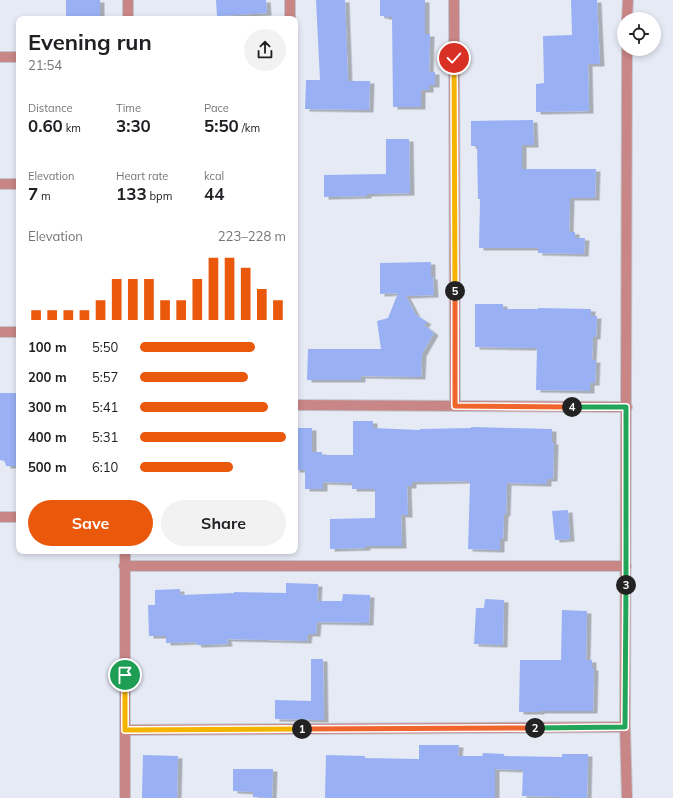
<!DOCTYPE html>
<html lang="en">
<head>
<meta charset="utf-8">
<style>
	:root { --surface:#fff; --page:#f2f2f2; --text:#202124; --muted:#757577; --accent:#ea580c }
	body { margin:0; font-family:Mulish,sans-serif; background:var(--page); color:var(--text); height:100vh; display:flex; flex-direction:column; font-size:15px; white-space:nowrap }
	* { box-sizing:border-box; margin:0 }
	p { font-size:13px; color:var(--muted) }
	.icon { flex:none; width:22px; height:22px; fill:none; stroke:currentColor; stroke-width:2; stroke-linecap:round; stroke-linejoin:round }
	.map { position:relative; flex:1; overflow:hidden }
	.panel { position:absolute; left:16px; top:16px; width:282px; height:538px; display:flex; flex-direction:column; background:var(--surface); border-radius:8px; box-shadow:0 2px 6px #0003 }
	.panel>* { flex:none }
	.fabs { position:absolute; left:617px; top:12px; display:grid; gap:8px }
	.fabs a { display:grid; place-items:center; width:44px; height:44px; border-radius:50%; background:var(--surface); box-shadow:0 2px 6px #0003; font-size:20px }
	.pin { position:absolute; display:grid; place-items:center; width:34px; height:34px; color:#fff; margin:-17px; border:2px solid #fff; border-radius:50%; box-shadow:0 1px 4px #0007 }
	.km { position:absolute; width:20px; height:20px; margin:-10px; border-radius:50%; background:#222; color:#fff; font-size:11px; line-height:20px; text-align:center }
	.round { display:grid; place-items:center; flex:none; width:42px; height:42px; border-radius:21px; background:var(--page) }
	.head { display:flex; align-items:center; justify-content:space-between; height:68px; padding:0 12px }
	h1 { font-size:22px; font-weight:700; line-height:30px }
	.stats { display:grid; grid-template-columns:repeat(3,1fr); gap:6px; height:68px; padding:4px 12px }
	.stats div { display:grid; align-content:center }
	.stats b { font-size:17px; font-weight:700 }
	.stats small { font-size:11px; font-weight:400 }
	.stats p { font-size:11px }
	.chart { height:112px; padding:8px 12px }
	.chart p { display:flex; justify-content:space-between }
	.chart svg { width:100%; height:72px; margin-top:4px; stroke:var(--accent); stroke-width:6 }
	.button { display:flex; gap:8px; margin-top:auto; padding:8px 12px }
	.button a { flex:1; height:46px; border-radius:24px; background:var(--accent); color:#fff; font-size:16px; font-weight:700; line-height:46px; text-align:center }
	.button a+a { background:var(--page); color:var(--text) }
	ul { padding:0 12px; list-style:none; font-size:13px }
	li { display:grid; grid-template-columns:64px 48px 1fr; align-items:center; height:30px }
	li i { height:10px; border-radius:5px; background:var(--accent) }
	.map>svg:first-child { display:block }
</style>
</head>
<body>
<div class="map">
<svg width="673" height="798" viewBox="0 0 673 798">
	<defs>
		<filter id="shadow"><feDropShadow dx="4.5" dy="2.5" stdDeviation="0" flood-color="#0004"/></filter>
	</defs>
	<rect width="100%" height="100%" fill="#e5eaf5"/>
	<g fill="#99b1f4" filter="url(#shadow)">
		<rect x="66" y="0" width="34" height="19"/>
		<path d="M 216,0 L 266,0 L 267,13 L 217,16 Z"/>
		<path d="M 316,0 L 345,0 L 348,81 L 370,81 L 369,110 L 305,109 L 306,80 L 320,80 Z"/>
		<path d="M 380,0 L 425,0 L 425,34 L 430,34 L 429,72 L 435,72 L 435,85 L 429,85 L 429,90 L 421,90 L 421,107 L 393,107 L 392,17 L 384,17 L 384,16 L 380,16 Z"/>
		<path d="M 571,0 L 597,0 L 600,64 L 588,64 L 589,111 L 536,112 L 536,84 L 544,83 L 543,36 L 572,35 Z"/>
		<path d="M 533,120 L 534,145 L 522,145 L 522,169 L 596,169 L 595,198 L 570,198 L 569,232 L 575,232 L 575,238 L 585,238 L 584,254 L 538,253 L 538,248 L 479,248 L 480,199 L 478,199 L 477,146 L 471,146 L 471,121 Z"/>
		<path d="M 386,139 L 409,139 L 410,193 L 367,194 L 367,196 L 324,197 L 324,175 L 386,174 Z"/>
		<path d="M 431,262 L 431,277 L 433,277 L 434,295 L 406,296 L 416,315 L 427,322 L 424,325 L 434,333 L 422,354 L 421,377 L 361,376 L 361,380 L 307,380 L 308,349 L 381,349 L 377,321 L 388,318 L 398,293 L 380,294 L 380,263 Z"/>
		<path d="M 475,304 L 503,304 L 503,309 L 538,309 L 538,308 L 591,309 L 591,316 L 597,316 L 596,337 L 593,337 L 592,360 L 596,360 L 595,383 L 590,383 L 590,391 L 536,390 L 537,348 L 475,347 Z"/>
		<path d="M 0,393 L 19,393 L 19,466 L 6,466 L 5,461 L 0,460 Z"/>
		<path d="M 353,421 L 373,421 L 373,428 L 420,430 L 420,429 L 471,428 L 471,427 L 552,429 L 552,442 L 554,442 L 553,479 L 547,479 L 547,484 L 507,483 L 506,514 L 504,514 L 503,539 L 500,539 L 500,550 L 468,549 L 470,483 L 468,483 L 468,481 L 412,482 L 412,486 L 407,486 L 408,515 L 401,515 L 402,546 L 366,546 L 366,548 L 330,549 L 330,519 L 375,518 L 375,489 L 352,489 L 352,483 L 323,482 L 323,489 L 305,489 L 305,470 L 295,470 L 295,428 L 312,428 L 312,452 L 322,452 L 322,455 L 353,455 Z"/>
		<path d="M 568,510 L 570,539 L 555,540 L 552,511 Z"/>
		<path d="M 286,583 L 318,584 L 317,601 L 342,601 L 343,594 L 370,595 L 369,623 L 317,622 L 316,634 L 308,634 L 307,641 L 227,639 L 228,644 L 197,645 L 196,642 L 166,643 L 166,636 L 149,636 L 148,605 L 155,605 L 155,590 L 180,589 L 180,595 L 234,593 L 234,592 L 286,593 Z"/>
		<path d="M 485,599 L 504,600 L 503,645 L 474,644 L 476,608 L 484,608 Z"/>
		<path d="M 562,610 L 587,611 L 586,660 L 592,660 L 592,668 L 594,668 L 593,711 L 540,711 L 540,712 L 519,712 L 520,660 L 561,660 Z"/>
		<path d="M 311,659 L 323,659 L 324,720 L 275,719 L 275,700 L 311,701 Z"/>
		<path d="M 419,745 L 459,745 L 458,756 L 482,756 L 483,753 L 504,754 L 504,756 L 562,757 L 562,754 L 588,754 L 587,798 L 561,798 L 561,797 L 522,796 L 523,770 L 495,769 L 495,798 L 325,798 L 326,755 L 365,756 L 365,758 L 419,759 Z"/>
		<path d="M 143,755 L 178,756 L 177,798 L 142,798 Z"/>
		<path d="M 233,769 L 273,769 L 272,798 L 253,797 L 253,792 L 233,791 Z"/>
	</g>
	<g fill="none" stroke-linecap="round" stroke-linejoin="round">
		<defs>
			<g id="street">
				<path d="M 128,0 L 128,19"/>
				<path d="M 454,0 L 455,406"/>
				<path d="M 290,19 L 290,0"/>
				<path d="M 627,19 L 628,0"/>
				<path d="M 0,57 L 19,57"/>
				<path d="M 0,184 L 19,184"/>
				<path d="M 0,332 L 19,332"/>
				<path d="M 295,405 L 627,407"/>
				<path d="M 0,517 L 19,517"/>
				<path d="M 125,551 L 125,798"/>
				<path d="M 124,566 L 626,566"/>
				<path d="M 125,730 L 625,727"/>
				<path d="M 627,798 L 625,727 L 627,49"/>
			</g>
		</defs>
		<use href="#street" stroke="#c1c6cf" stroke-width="12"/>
		<use href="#street" stroke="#c98686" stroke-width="10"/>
	</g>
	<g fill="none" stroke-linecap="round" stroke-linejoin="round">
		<defs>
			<path id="split-1" d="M 125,675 L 125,730 L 302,729"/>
			<path id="split-2" d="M 302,729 L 535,728"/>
			<path id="split-3" d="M 535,728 L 625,727 L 626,585"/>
			<path id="split-4" d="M 572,407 L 626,407 L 626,585"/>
			<path id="split-5" d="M 455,291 L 455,406 L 572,407"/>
			<path id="split-6" d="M 454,58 L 455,291"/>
		</defs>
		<use href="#split-1" stroke="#fff" stroke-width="8"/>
		<use href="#split-2" stroke="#fff" stroke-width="8"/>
		<use href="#split-3" stroke="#fff" stroke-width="8"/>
		<use href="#split-4" stroke="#fff" stroke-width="8"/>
		<use href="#split-5" stroke="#fff" stroke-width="8"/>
		<use href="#split-6" stroke="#fff" stroke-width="8"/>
		<use href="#split-1" stroke="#f5b400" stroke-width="5"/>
		<use href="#split-2" stroke="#f0652b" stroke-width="5"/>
		<use href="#split-3" stroke="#22a559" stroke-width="5"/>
		<use href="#split-4" stroke="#22a559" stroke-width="5"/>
		<use href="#split-5" stroke="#f0652b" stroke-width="5"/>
		<use href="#split-6" stroke="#f5b400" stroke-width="5"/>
	</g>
</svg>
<div class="fabs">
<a><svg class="icon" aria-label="locate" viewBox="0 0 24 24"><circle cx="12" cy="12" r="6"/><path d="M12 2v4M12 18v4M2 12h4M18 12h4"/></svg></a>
</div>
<div class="pin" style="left:125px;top:675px;background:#1e9e55"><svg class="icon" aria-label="arrive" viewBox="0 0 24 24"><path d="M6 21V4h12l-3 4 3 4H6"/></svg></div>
<div class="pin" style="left:454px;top:58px;background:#d93025"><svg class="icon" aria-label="check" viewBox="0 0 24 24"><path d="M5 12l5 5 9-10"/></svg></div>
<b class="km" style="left:302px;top:729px">1</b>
<b class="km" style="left:535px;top:728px">2</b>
<b class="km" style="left:626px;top:585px">3</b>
<b class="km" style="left:572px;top:407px">4</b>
<b class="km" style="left:455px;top:291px">5</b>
<section class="panel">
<div class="head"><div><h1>Evening run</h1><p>21:54</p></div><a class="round"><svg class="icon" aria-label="share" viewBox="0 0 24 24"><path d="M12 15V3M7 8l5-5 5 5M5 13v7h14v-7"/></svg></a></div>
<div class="stats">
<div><p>Distance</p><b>0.60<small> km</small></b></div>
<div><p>Time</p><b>3:30</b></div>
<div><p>Pace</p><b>5:50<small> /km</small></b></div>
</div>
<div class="stats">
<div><p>Elevation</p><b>7<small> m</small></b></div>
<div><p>Heart rate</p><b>133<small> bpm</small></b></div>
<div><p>kcal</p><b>44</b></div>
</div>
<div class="chart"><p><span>Elevation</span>223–228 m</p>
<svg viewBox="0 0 160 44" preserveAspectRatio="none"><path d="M5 44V38M15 44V38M25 44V38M35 44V38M45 44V32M55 44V19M65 44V19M75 44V19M85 44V32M95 44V32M105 44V19M115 44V6M125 44V6M135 44V12M145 44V25M155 44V32"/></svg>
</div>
<ul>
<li><b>100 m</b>5:50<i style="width:79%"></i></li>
<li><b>200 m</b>5:57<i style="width:74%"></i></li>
<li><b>300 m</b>5:41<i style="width:88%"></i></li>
<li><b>400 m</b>5:31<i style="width:100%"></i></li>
<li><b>500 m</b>6:10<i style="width:64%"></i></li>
</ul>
<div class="button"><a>Save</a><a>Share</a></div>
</section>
</div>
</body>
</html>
